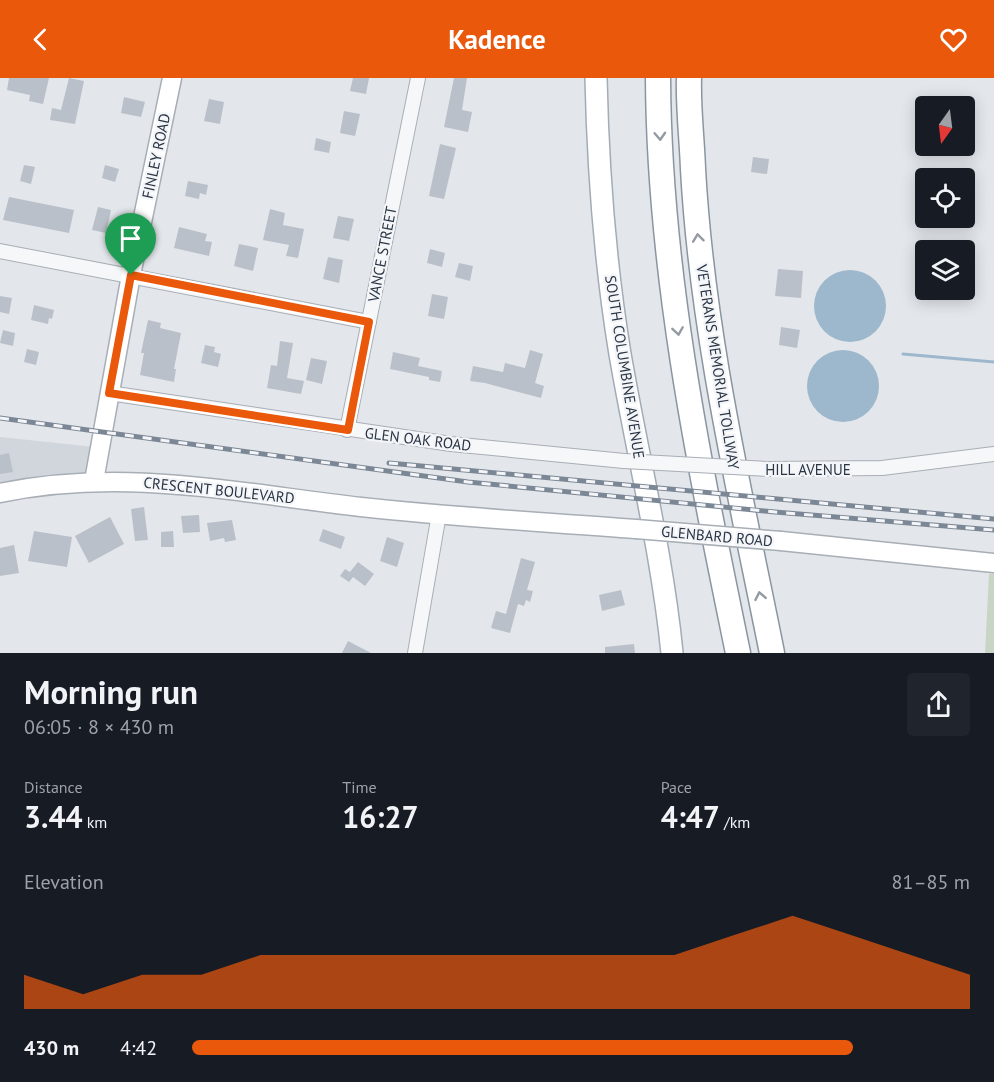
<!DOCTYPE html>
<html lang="en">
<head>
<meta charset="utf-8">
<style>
	:root { --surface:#171b24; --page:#20242c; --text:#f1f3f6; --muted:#9ea1a6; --accent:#ea580c }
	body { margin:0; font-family:"PT Sans",sans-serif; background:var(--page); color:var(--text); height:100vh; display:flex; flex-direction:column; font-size:22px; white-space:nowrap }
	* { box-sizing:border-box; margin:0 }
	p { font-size:20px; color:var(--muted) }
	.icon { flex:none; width:33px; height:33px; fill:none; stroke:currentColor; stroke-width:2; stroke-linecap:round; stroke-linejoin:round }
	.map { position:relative; height:575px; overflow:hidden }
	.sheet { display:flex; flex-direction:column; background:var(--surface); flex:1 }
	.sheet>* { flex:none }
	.needle { width:39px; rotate:194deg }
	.buttons { position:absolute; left:915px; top:18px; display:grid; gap:12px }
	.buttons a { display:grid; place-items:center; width:60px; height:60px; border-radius:6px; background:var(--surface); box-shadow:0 3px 15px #0003; font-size:30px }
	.pin { position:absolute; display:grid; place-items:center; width:51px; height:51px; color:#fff; margin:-62px -26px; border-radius:50% 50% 50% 0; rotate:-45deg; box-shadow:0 0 6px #0007 }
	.pin .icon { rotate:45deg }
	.round { display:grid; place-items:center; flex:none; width:63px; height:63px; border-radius:6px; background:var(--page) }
	.summary { display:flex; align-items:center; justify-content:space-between; height:102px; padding:0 24px }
	h1 { font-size:33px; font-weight:700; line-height:45px }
	.metrics { display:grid; grid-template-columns:repeat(3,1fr); gap:9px; height:102px; padding:6px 24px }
	.metrics div { display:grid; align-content:center }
	.metrics b { font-size:30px; font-weight:700 }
	.metrics small { font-size:16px; font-weight:400 }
	.metrics p { font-size:16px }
	.chart { height:168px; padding:12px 24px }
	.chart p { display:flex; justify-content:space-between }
	.chart svg { width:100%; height:108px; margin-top:6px; fill:var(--accent); opacity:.7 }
	ul { padding:0 24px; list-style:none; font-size:20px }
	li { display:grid; grid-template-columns:96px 72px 1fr; align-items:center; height:45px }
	li i { height:15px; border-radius:8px; background:var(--accent) }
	header { display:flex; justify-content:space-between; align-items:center; height:78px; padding:0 24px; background:var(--accent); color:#fff; font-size:27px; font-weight:700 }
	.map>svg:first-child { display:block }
</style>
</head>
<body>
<header><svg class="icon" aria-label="back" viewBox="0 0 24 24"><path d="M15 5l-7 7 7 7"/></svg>Kadence<svg class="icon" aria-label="heart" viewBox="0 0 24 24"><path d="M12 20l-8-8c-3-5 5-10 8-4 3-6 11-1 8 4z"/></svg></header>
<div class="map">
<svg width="994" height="575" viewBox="0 0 994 575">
	<rect width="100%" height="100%" fill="#e3e7eb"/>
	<path fill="#d1d6dd" d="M 0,359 L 95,369 L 91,399 L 0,413 Z"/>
	<path fill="#c9d5c4" d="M 989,496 L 994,496 L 994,575 L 985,575 Z"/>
	<g fill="#9db7cc">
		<circle cx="850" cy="228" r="36"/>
		<circle cx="843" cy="308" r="36"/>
	</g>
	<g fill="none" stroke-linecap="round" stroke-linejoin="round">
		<path stroke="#9db7cc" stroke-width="3" d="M 903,276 L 994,284"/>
	</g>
	<g fill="#bac0c9">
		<path d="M 9,0 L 49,0 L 43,26 L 29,23 L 30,17 L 7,12 Z"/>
		<path d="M 69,0 L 84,3 L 75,46 L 50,42 L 52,30 L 61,32 Z"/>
		<path d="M 353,0 L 369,0 L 366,16 L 350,13 Z"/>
		<path d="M 454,0 L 467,0 L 462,32 L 472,34 L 468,54 L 444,49 Z"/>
		<path d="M 124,19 L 145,24 L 141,39 L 121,35 Z"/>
		<path d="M 209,21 L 224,24 L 220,46 L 204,43 Z"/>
		<path d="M 344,33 L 360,36 L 355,58 L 340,55 Z"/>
		<path d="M 316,60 L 331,64 L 329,75 L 314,72 Z"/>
		<path d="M 440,66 L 456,70 L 444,121 L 429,118 Z"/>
		<path d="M 753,79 L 769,81 L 767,96 L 751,94 Z"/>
		<path d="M 24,87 L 35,89 L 31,106 L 20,103 Z"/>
		<path d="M 105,87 L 119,91 L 115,104 L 102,100 Z"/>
		<path d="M 188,103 L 208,107 L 206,117 L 200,115 L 199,121 L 185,118 Z"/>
		<path d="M 9,119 L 74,132 L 69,155 L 3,142 Z"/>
		<path d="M 98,129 L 111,132 L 106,155 L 92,152 Z"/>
		<path d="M 270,131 L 285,135 L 283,147 L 304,151 L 298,180 L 286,178 L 289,167 L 263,162 Z"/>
		<path d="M 338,138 L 354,141 L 349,163 L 333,160 Z"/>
		<path d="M 179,149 L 207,156 L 205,163 L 212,164 L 209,178 L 174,170 Z"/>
		<path d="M 239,166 L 258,170 L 253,193 L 234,188 Z"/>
		<path d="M 430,171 L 445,175 L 442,189 L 427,185 Z"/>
		<path d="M 328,179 L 343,182 L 339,205 L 323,201 Z"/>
		<path d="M 459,185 L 473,188 L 470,203 L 455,199 Z"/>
		<path d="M 778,191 L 803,193 L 801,220 L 775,218 Z"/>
		<path d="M 432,216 L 448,219 L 444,241 L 428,238 Z"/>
		<path d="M 0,218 L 12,220 L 9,236 L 0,234 Z"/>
		<path d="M 34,227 L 54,232 L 52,241 L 49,240 L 48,246 L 31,242 Z"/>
		<path d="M 148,242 L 161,245 L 160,250 L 181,255 L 174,291 L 176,291 L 174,304 L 140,297 L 144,275 L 141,275 Z"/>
		<path d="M 781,249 L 800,252 L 797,270 L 779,267 Z"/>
		<path d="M 3,252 L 15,255 L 13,268 L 0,265 Z"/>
		<path d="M 280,263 L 293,265 L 287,300 L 304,303 L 301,316 L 267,310 L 271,287 L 277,288 Z"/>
		<path d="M 205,267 L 215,269 L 214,274 L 221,276 L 218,289 L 201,285 Z"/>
		<path d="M 27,271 L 39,274 L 36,287 L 24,284 Z"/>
		<path d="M 530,272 L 543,276 L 535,305 L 544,308 L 541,320 L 485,305 L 470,303 L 473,288 L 503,294 L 505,285 L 525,290 Z"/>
		<path d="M 393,274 L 420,280 L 418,288 L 442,293 L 440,304 L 429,302 L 429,299 L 390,291 Z"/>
		<path d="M 311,280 L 327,283 L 322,306 L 306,302 Z"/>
		<path d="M 9,375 L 13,394 L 0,396 L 0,377 Z"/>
		<path d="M 144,429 L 148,462 L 135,463 L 131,431 Z"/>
		<path d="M 199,437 L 200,454 L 183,455 L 181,438 Z"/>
		<path d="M 110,439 L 124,466 L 89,485 L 75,458 Z"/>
		<path d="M 232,442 L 236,462 L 225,464 L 224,460 L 210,463 L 207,445 Z"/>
		<path d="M 323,451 L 345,459 L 341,471 L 319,463 Z"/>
		<path d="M 34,453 L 72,459 L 67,489 L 28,483 Z"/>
		<path d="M 173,453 L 174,469 L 161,469 L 161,454 Z"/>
		<path d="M 387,459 L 404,465 L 397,489 L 380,483 Z"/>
		<path d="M 14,467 L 19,495 L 0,498 L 0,470 Z"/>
		<path d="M 521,480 L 535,484 L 527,512 L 533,513 L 530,524 L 526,522 L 524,528 L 518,526 L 510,555 L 491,550 L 496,533 L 506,536 Z"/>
		<path d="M 358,484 L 374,496 L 365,508 L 353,499 L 349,504 L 340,498 L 345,491 L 350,494 Z"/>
		<path d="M 621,512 L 625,527 L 602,533 L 599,517 Z"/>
		<path d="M 348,563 L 371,575 L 342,575 Z"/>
		<path d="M 634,566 L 635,575 L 605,575 L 605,569 Z"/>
	</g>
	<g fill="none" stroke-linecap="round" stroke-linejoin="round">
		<defs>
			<g id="street">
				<path d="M 0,173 L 369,244"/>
				<path d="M 109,315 L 451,366 L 624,383"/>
				<path d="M 347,352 L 418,0"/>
				<path d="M 768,391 L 882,390 L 994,376"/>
				<path d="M 415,575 L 439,436"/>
			</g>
			<g id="secondary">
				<path d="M 94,403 L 131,197 L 172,0"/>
				<path d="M 0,415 C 123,389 238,415 361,429 C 452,439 545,444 636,451"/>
				<path d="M 781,463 L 994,485"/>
			</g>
			<path id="primary" d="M 596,0 C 598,92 605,185 620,276 C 637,375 662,474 672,575"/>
			<g id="highway">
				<path d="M 658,0 C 659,195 699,385 738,575"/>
				<path d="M 689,0 C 688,30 692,61 693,91 C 702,254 740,415 772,575"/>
			</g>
		</defs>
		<use href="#street" stroke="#a8aeb6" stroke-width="16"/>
		<use href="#secondary" stroke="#a8aeb6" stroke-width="21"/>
		<use href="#primary" stroke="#a2acb7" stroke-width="24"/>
		<use href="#highway" stroke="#8a95a2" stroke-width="27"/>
		<use href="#street" stroke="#f6f7f9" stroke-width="14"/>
		<use href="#secondary" stroke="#fff" stroke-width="18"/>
		<use href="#primary" stroke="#fff" stroke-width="21"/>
		<use href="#highway" stroke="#fff" stroke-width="24"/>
		<defs>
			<g id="rail">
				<path d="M 0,340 L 468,404 L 775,434 L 994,452"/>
				<path d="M 389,385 L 994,441"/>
			</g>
		</defs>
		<use href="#rail" stroke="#7c8795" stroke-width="5"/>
		<use href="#rail" stroke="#f3f5f8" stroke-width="3" stroke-dasharray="9" stroke-linecap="butt"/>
		<defs>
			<path id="street-bridge" d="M 624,383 L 768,391"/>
			<path id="secondary-bridge" d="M 636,451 L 781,463"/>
		</defs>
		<use href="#street-bridge" stroke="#a8aeb6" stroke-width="16" stroke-linecap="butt"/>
		<use href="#secondary-bridge" stroke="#a8aeb6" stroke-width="21" stroke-linecap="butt"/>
		<use href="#street-bridge" stroke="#f6f7f9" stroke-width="14"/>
		<use href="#secondary-bridge" stroke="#fff" stroke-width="18"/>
	</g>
	<defs><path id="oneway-chevron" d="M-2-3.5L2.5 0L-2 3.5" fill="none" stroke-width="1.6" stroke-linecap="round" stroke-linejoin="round" transform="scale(1.5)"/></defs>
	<g stroke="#949aa2">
		<use href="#oneway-chevron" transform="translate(660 58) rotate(87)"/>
		<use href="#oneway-chevron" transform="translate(698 160) rotate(-97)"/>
		<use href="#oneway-chevron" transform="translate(678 253) rotate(81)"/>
		<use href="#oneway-chevron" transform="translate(760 518) rotate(-101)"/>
	</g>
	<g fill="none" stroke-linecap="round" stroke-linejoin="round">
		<defs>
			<path id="route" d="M 131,197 L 369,244 L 348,352 L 109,315 Z"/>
		</defs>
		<use href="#route" stroke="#fff" stroke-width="12"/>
		<use href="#route" stroke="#ea580c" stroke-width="8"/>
	</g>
	<g text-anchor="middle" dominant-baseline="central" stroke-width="4.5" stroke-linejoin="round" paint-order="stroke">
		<g font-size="15" fill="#2a3544" stroke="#f3f5f8">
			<text transform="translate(156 78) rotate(-78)">FINLEY ROAD</text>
			<text transform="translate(382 176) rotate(-79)">VANCE STREET</text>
			<text transform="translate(625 289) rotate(81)">SOUTH COLUMBINE AVENUE</text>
			<text transform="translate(718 289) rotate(81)">VETERANS MEMORIAL TOLLWAY</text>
			<text transform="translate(418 361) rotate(7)">GLEN OAK ROAD</text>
			<text x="808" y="391">HILL AVENUE</text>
			<text transform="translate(219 412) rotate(6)">CRESCENT BOULEVARD</text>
			<text transform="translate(717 458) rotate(5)">GLENBARD ROAD</text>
		</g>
	</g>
</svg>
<div class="buttons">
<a><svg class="needle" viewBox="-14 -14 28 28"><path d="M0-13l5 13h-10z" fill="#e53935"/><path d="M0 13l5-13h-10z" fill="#9ea1a6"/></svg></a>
<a><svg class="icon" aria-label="locate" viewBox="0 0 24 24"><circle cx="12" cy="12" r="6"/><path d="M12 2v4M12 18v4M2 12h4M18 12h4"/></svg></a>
<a><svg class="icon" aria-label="layers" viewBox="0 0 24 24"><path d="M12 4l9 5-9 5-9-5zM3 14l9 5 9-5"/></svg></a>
</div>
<div class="pin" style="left:131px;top:197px;background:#1e9e55"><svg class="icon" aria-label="arrive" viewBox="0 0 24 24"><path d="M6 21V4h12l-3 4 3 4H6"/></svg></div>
</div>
<section class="sheet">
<div class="summary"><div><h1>Morning run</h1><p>06:05 · 8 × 430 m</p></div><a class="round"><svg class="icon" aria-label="share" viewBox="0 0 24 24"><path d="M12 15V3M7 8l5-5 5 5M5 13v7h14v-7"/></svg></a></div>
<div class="metrics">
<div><p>Distance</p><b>3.44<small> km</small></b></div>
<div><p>Time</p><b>16:27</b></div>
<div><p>Pace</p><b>4:47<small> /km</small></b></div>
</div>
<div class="chart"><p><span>Elevation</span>81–85 m</p>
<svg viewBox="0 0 160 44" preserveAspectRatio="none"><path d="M0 44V30L10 38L20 30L30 30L40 22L50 22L60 22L70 22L80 22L90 22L100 22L110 22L120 14L130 6L140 14L150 22L160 30V44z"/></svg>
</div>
<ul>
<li><b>430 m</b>4:42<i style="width:85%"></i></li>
</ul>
</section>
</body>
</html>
